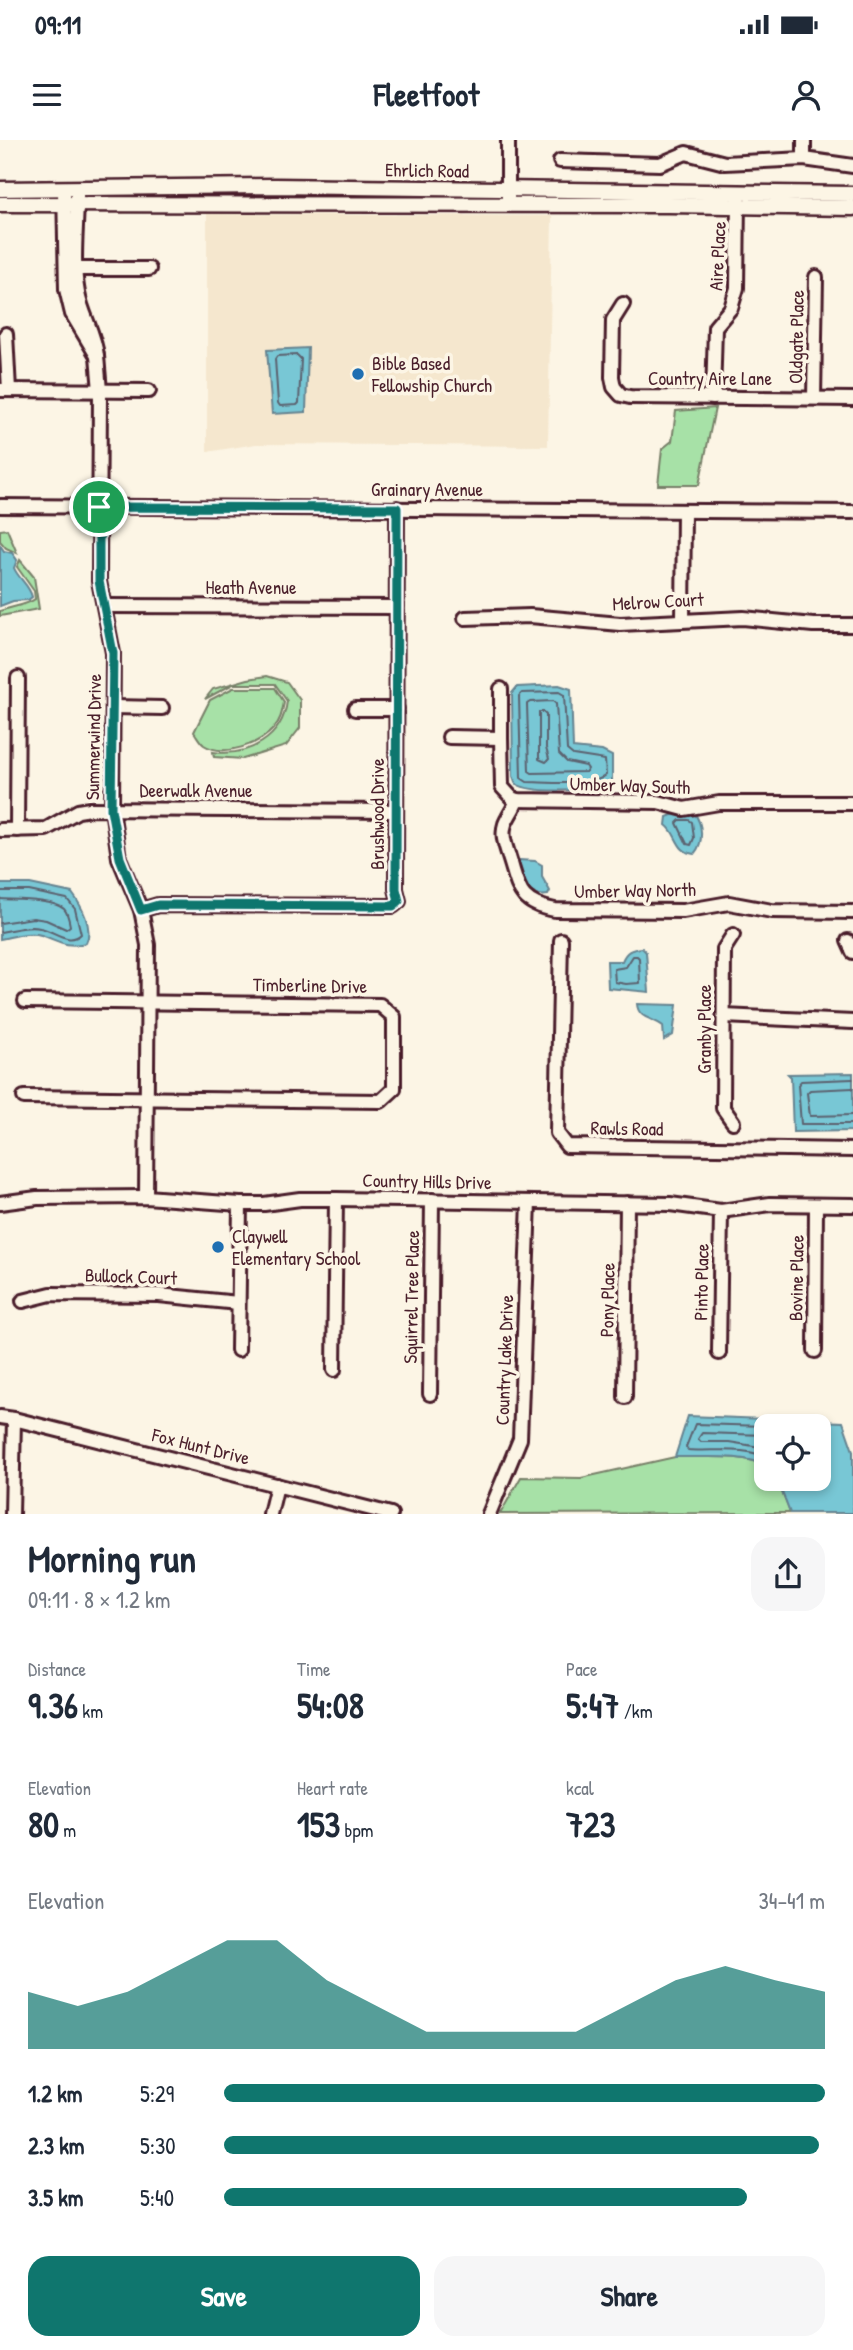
<!DOCTYPE html>
<html lang="en">
<head>
<meta charset="utf-8">
<style>
	:root { --surface:#fff; --page:#f6f6f7; --text:#1f2937; --muted:#747a83; --accent:#0f766e }
	body { margin:0; font-family:"Patrick Hand",sans-serif; background:var(--page); color:var(--text); height:100vh; display:flex; flex-direction:column; font-size:26px; white-space:nowrap }
	* { box-sizing:border-box; margin:0 }
	p { font-size:23px; color:var(--muted) }
	.icon { flex:none; width:38px; height:38px; fill:none; stroke:currentColor; stroke-width:2; stroke-linecap:round; stroke-linejoin:round }
	.map { position:relative; height:1374px; overflow:hidden }
	.details { display:flex; flex-direction:column; background:var(--surface); flex:1 }
	.details>* { flex:none }
	.buttons { position:absolute; left:754px; top:1274px; display:grid; gap:14px }
	.buttons a { display:grid; place-items:center; width:77px; height:77px; border-radius:14px; background:var(--surface); box-shadow:0 4px 10px #0003; font-size:35px }
	.pin { position:absolute; display:grid; place-items:center; width:60px; height:60px; color:#fff; margin:-30px; border:4px solid #fff; border-radius:50%; box-shadow:0 2px 7px #0007 }
	.round { display:grid; place-items:center; flex:none; width:74px; height:74px; border-radius:21px; background:var(--page) }
	.summary { display:flex; align-items:center; justify-content:space-between; height:119px; padding:0 28px }
	h1 { font-size:38px; font-weight:800; line-height:52px }
	.stats { display:grid; grid-template-columns:repeat(3,1fr); gap:10px; height:119px; padding:7px 28px }
	.stats div { display:grid; align-content:center }
	.stats b { font-size:35px; font-weight:800 }
	.stats small { font-size:19px; font-weight:400 }
	.stats p { font-size:19px }
	.chart { height:196px; padding:14px 28px }
	.chart p { display:flex; justify-content:space-between }
	.chart svg { width:100%; height:126px; margin-top:7px; fill:var(--accent); opacity:.7 }
	.button { display:flex; gap:14px; margin-top:auto; padding:14px 28px }
	.button a { flex:1; height:80px; border-radius:21px; background:var(--accent); color:#fff; font-size:28px; font-weight:800; line-height:80px; text-align:center }
	.button a+a { background:var(--page); color:var(--text) }
	ul { padding:0 28px; list-style:none; font-size:23px }
	li { display:grid; grid-template-columns:112px 84px 1fr; align-items:center; height:52px }
	li i { height:18px; border-radius:9px; background:var(--accent) }
	.status { display:flex; justify-content:space-between; align-items:center; height:49px; padding:0 35px; background:var(--surface); direction:ltr }
	.status svg { height:19px; fill:currentColor }
	header { display:flex; justify-content:space-between; align-items:center; height:91px; padding:0 28px; background:var(--surface); font-size:32px; font-weight:800 }
	.map>svg:first-child { display:block }
</style>
</head>
<body>
<div class="status"><b>09:11</b><svg viewBox="0 0 49 12"><path d="M0 12V9h3v3zM5 12V6h3v6zM10 12V3h3v9zM15 12V0h3v12zM26 1h20v11H26zM47 4h2v5h-2z"/></svg></div>
<header><svg class="icon" aria-label="menu" viewBox="0 0 24 24"><path d="M4 6h16M4 12h16M4 18h16"/></svg>Fleetfoot<svg class="icon" aria-label="person" viewBox="0 0 24 24"><circle cx="12" cy="8" r="4"/><path d="M4 21q1-7 8-7t8 7"/></svg></header>
<div class="map">
<svg width="853" height="1374" viewBox="0 0 853 1374">
	<rect width="100%" height="100%" fill="#fcf5e5"/>
	<filter id="ink" filterUnits="userSpaceOnUse"><feTurbulence type="fractalNoise" baseFrequency=".0143" numOctaves="2"/><feDisplacementMap in="SourceGraphic" scale="14" xChannelSelector="R" yChannelSelector="G"/><feConvolveMatrix kernelMatrix="1 2 1 2 8 2 1 2 1" color-interpolation-filters="sRGB"/></filter>
	<g filter="url(#ink)">
		<path fill="#f5e7ce" d="M 207,74 L 552,76 L 548,306 L 256,304 L 207,312 Z"/>
		<g fill="#a7e1a7" stroke="#788069" stroke-width="2">
			<path d="M 715,268 L 699,345 L 658,345 L 662,309 L 672,301 L 676,271 Z"/>
			<path d="M 7,389 L 17,413 L 6,408 L 0,401 L 0,390 Z"/>
			<path d="M 20,420 L 34,437 L 39,469 L 0,476 L 0,471 C 10,467 28,465 35,459 L 34,451 L 17,427 Z"/>
			<path d="M 267,536 L 287,542 L 300,560 L 300,588 L 286,606 L 243,619 L 214,617 L 213,612 C 248,617 283,598 287,561 L 275,544 L 233,544 L 205,559 L 213,549 L 248,539 Z"/>
			<path d="M 233,548 L 275,548 L 284,562 C 282,572 281,580 274,588 C 260,604 224,618 204,605 C 200,602 197,596 194,592 L 210,560 Z"/>
			<path d="M 675,1317 C 700,1318 746,1313 766,1326 L 766,1339 L 777,1339 L 790,1373 L 500,1374 L 521,1337 L 581,1338 Z"/>
		</g>
		<g fill="#78c7d5" stroke="#668491" stroke-width="2">
			<path d="M 308,208 L 306,272 L 272,274 L 267,210 Z"/>
			<path d="M 0,405 L 4,411 L 12,413 L 17,420 L 14,428 C 18,438 30,446 32,457 L 28,460 L 13,461 L 0,466 Z"/>
			<path d="M 559,545 L 571,549 L 573,608 L 602,611 L 612,616 L 612,641 C 594,652 534,654 516,644 L 513,636 L 512,553 L 517,547 Z"/>
			<path d="M 677,673 L 694,673 C 703,684 704,703 694,714 C 676,712 678,694 666,685 L 667,677 Z"/>
			<path d="M 519,720 L 535,721 L 542,725 L 542,737 L 550,751 L 548,755 C 537,757 522,750 519,739 C 517,733 519,726 519,720 Z"/>
			<path d="M 0,744 L 30,744 L 72,753 C 81,765 94,788 86,803 C 65,808 59,801 41,795 C 29,791 12,797 0,799 Z"/>
			<path d="M 642,808 L 646,812 L 649,852 L 608,848 L 607,821 L 622,821 C 626,811 631,809 642,808 Z"/>
			<path d="M 637,864 L 677,865 L 673,895 L 664,900 L 663,886 C 653,878 638,879 637,864 Z"/>
			<path d="M 853,933 L 853,991 L 793,992 L 791,937 L 788,934 Z"/>
			<path d="M 688,1276 L 843,1282 L 853,1311 L 853,1373 L 790,1373 L 777,1339 L 819,1339 L 819,1286 L 766,1286 L 766,1326 C 746,1313 700,1318 675,1317 Z"/>
		</g>
		<g fill="none" stroke-linecap="round" stroke-linejoin="round">
			<g stroke="#5c626f" stroke-width="2">
				<path d="M 297,215 L 301,219 L 299,263 L 297,265 L 280,266 L 278,263 L 275,219 L 277,216 Z"/>
				<path d="M 559,552 L 564,555 L 567,610 L 573,615 L 605,620 L 606,635 C 593,647 545,642 527,642 L 521,638 L 519,556 L 522,553 Z"/>
				<path d="M 553,561 L 556,564 L 559,614 L 567,622 L 586,626 L 588,629 L 586,632 L 532,633 L 529,631 L 527,564 L 530,562 Z"/>
				<path d="M 539,572 L 543,572 L 546,575 L 546,608 L 549,619 L 546,622 L 539,619 Z"/>
				<path d="M 680,680 L 689,680 L 692,682 L 694,698 L 691,705 L 687,704 L 677,683 Z"/>
				<path d="M 0,751 L 29,751 L 67,759 L 75,769 L 81,794 C 69,806 53,790 40,788 C 27,785 13,790 0,792"/>
				<path d="M 0,759 C 14,760 54,759 64,769 C 68,773 69,780 70,786 L 66,789 L 46,780 L 33,778 L 0,783"/>
				<path d="M 633,816 L 637,816 L 639,818 L 640,843 L 626,844 L 615,842 L 614,829 L 626,827 Z"/>
				<path d="M 853,939 L 801,941 L 798,945 L 801,984 L 853,984"/>
				<path d="M 853,948 L 810,950 L 807,953 L 810,976 L 853,975"/>
				<path d="M 766,1286 L 695,1284 L 686,1307 L 688,1310 C 710,1312 748,1306 766,1318"/>
				<path d="M 766,1295 L 702,1293 L 698,1299 L 701,1302 L 729,1302 L 766,1308"/>
			</g>
			<defs>
				<g id="minor">
					<path d="M 508,0 L 508,59"/>
					<path d="M 804,0 L 804,19"/>
					<path d="M 560,21 L 660,24 L 686,13 L 725,23 L 804,19 L 853,26"/>
					<path d="M 64,49 L 66,149 L 72,174 L 97,216 C 95,194 82,175 78,153 C 72,122 77,87 77,55"/>
					<path d="M 68,129 L 149,129"/>
					<path d="M 623,164 L 613,180 L 612,237 L 614,247 L 621,255 L 630,257 L 853,259"/>
					<path d="M 6,194 L 9,250"/>
					<path d="M 97,216 L 100,251 L 99,441 L 113,513 L 112,669 L 119,718 L 141,770 L 148,805 L 146,1057"/>
					<path d="M 0,250 L 149,251"/>
					<path d="M 713,258 L 715,187 L 731,168 L 737,148 L 738,58"/>
					<path d="M 814,258 L 816,137"/>
					<path d="M 0,366 L 853,372"/>
					<path d="M 105,466 L 397,467"/>
					<path d="M 465,478 L 530,476 L 620,484 L 743,478 L 813,485 L 853,485"/>
					<path d="M 683,480 L 684,371"/>
					<path d="M 113,567 L 162,568"/>
					<path d="M 355,569 L 397,569"/>
					<path d="M 449,597 L 501,598 L 501,549"/>
					<path d="M 501,598 L 502,647 L 512,658 L 517,660 L 658,662 L 684,669 L 719,663 L 853,663"/>
					<path d="M 517,660 C 514,669 508,676 505,684 C 501,696 506,706 509,717 C 519,747 517,763 555,770 L 683,771 L 729,763 L 772,771 L 853,772"/>
					<path d="M 0,690 L 46,689 L 78,671 L 90,669 L 396,671"/>
					<path d="M 17,690 L 18,538"/>
					<path d="M 141,770 L 158,765 L 393,766 L 399,761 L 396,749 L 397,368"/>
					<path d="M 733,795 L 724,809 L 723,968 L 733,982"/>
					<path d="M 561,800 L 557,993 L 567,1006 L 853,1010"/>
					<path d="M 848,801 L 853,812"/>
					<path d="M 724,876 L 853,882"/>
					<path d="M 24,957 L 381,961 L 394,949 L 394,877 L 380,865 L 25,861"/>
					<path d="M 0,1063 L 37,1058 L 146,1057 L 240,1064 L 264,1064 L 300,1059 L 336,1059 L 670,1064 L 721,1071 L 770,1064 L 853,1065"/>
					<path d="M 23,1161 L 51,1154 L 159,1155 L 238,1163"/>
					<path d="M 238,1210 L 240,1064"/>
					<path d="M 815,1211 L 816,1065"/>
					<path d="M 719,1213 L 721,1071"/>
					<path d="M 334,1230 L 336,1059"/>
					<path d="M 430,1254 L 432,1060"/>
					<path d="M 625,1257 L 627,1063"/>
					<path d="M 0,1277 L 14,1279 L 391,1374"/>
					<path d="M 12,1374 L 14,1279"/>
					<path d="M 270,1374 L 277,1345"/>
					<path d="M 489,1374 L 520,1299 L 529,1062"/>
				</g>
				<g id="major">
					<path d="M 0,49 L 275,46 L 853,54"/>
					<path d="M 0,64 L 669,65 L 853,68"/>
				</g>
			</defs>
			<use href="#minor" stroke="#4a1f2b" stroke-width="18"/>
			<use href="#major" stroke="#4a1f2b" stroke-width="19"/>
			<use href="#minor" stroke="#fcf5e5" stroke-width="12"/>
			<use href="#major" stroke="#fcf5e5" stroke-width="14"/>
		</g>
	</g>
	<g fill="none" stroke-linecap="round" stroke-linejoin="round" filter="url(#ink)">
		<defs>
			<path id="route" d="M 99,367 L 397,368 L 396,749 L 399,761 L 393,766 L 158,765 L 141,770 L 120,718 L 111,669 L 113,513 L 99,441 Z"/>
		</defs>
		<use href="#route" stroke="#fff" stroke-width="14"/>
		<use href="#route" stroke="#0f766e" stroke-width="9"/>
	</g>
	<g fill="#1f6fb2" stroke="#fcf5e5" stroke-width="2.5">
		<circle cx="358" cy="234" r="7"/>
		<circle cx="218" cy="1107" r="7"/>
	</g>
	<g text-anchor="middle" dominant-baseline="central" stroke-width="7" stroke-linejoin="round" paint-order="stroke">
		<g font-size="19" fill="#4a1f2b" stroke="#fcf5e5">
			<text transform="translate(427 30) rotate(1)">Ehrlich Road</text>
			<text transform="translate(717 116) rotate(-87)">Aire Place</text>
			<text transform="translate(796 197) rotate(-89)">Oldgate Place</text>
			<text x="710" y="238">Country Aire Lane</text>
			<text x="427" y="349">Grainary Avenue</text>
			<text x="251" y="447">Heath Avenue</text>
			<text transform="translate(658 461) rotate(-3)">Melrow Court</text>
			<text transform="translate(93 597) rotate(-89)">Summerwind Drive</text>
			<text transform="translate(630 645) rotate(2)">Umber Way South</text>
			<text x="196" y="650">Deerwalk Avenue</text>
			<text transform="translate(377 674) rotate(-90)">Brushwood Drive</text>
			<text transform="translate(635 750) rotate(-1)">Umber Way North</text>
			<text transform="translate(310 845) rotate(1)">Timberline Drive</text>
			<text transform="translate(704 889) rotate(-90)">Granby Place</text>
			<text transform="translate(627 988) rotate(1)">Rawls Road</text>
			<text transform="translate(427 1041) rotate(1)">Country Hills Drive</text>
			<text transform="translate(131 1136) rotate(2)">Bullock Court</text>
			<text transform="translate(796 1138) rotate(-89)">Bovine Place</text>
			<text transform="translate(701 1142) rotate(-89)">Pinto Place</text>
			<text transform="translate(411 1157) rotate(-89)">Squirrel Tree Place</text>
			<text transform="translate(607 1160) rotate(-89)">Pony Place</text>
			<text transform="translate(504 1220) rotate(-88)">Country Lake Drive</text>
			<text transform="translate(201 1306) rotate(14)">Fox Hunt Drive</text>
		</g>
		<g font-size="19" fill="#4a1f2b" stroke="#fcf5e5" text-anchor="start">
			<text x="372" y="223">Bible Based<tspan x="372" dy="22">Fellowship Church</tspan></text>
			<text x="232" y="1096">Claywell<tspan x="232" dy="22">Elementary School</tspan></text>
		</g>
	</g>
</svg>
<div class="buttons">
<a><svg class="icon" aria-label="locate" viewBox="0 0 24 24"><circle cx="12" cy="12" r="6"/><path d="M12 2v4M12 18v4M2 12h4M18 12h4"/></svg></a>
</div>
<div class="pin" style="left:99px;top:367px;background:#1e9e55"><svg class="icon" aria-label="arrive" viewBox="0 0 24 24"><path d="M6 21V4h12l-3 4 3 4H6"/></svg></div>
</div>
<section class="details">
<div class="summary"><div><h1>Morning run</h1><p>09:11 · 8 × 1.2 km</p></div><a class="round"><svg class="icon" aria-label="share" viewBox="0 0 24 24"><path d="M12 15V3M7 8l5-5 5 5M5 13v7h14v-7"/></svg></a></div>
<div class="stats">
<div><p>Distance</p><b>9.36<small> km</small></b></div>
<div><p>Time</p><b>54:08</b></div>
<div><p>Pace</p><b>5:47<small> /km</small></b></div>
</div>
<div class="stats">
<div><p>Elevation</p><b>80<small> m</small></b></div>
<div><p>Heart rate</p><b>153<small> bpm</small></b></div>
<div><p>kcal</p><b>723</b></div>
</div>
<div class="chart"><p><span>Elevation</span>34–41 m</p>
<svg viewBox="0 0 160 44" preserveAspectRatio="none"><path d="M0 44V24L10 29L20 24L30 15L40 6L50 6L60 20L70 29L80 38L90 38L100 38L110 38L120 29L130 20L140 15L150 20L160 24V44z"/></svg>
</div>
<ul>
<li><b>1.2 km</b>5:29<i style="width:100%"></i></li>
<li><b>2.3 km</b>5:30<i style="width:99%"></i></li>
<li><b>3.5 km</b>5:40<i style="width:87%"></i></li>
</ul>
<div class="button"><a>Save</a><a>Share</a></div>
</section>
</body>
</html>
